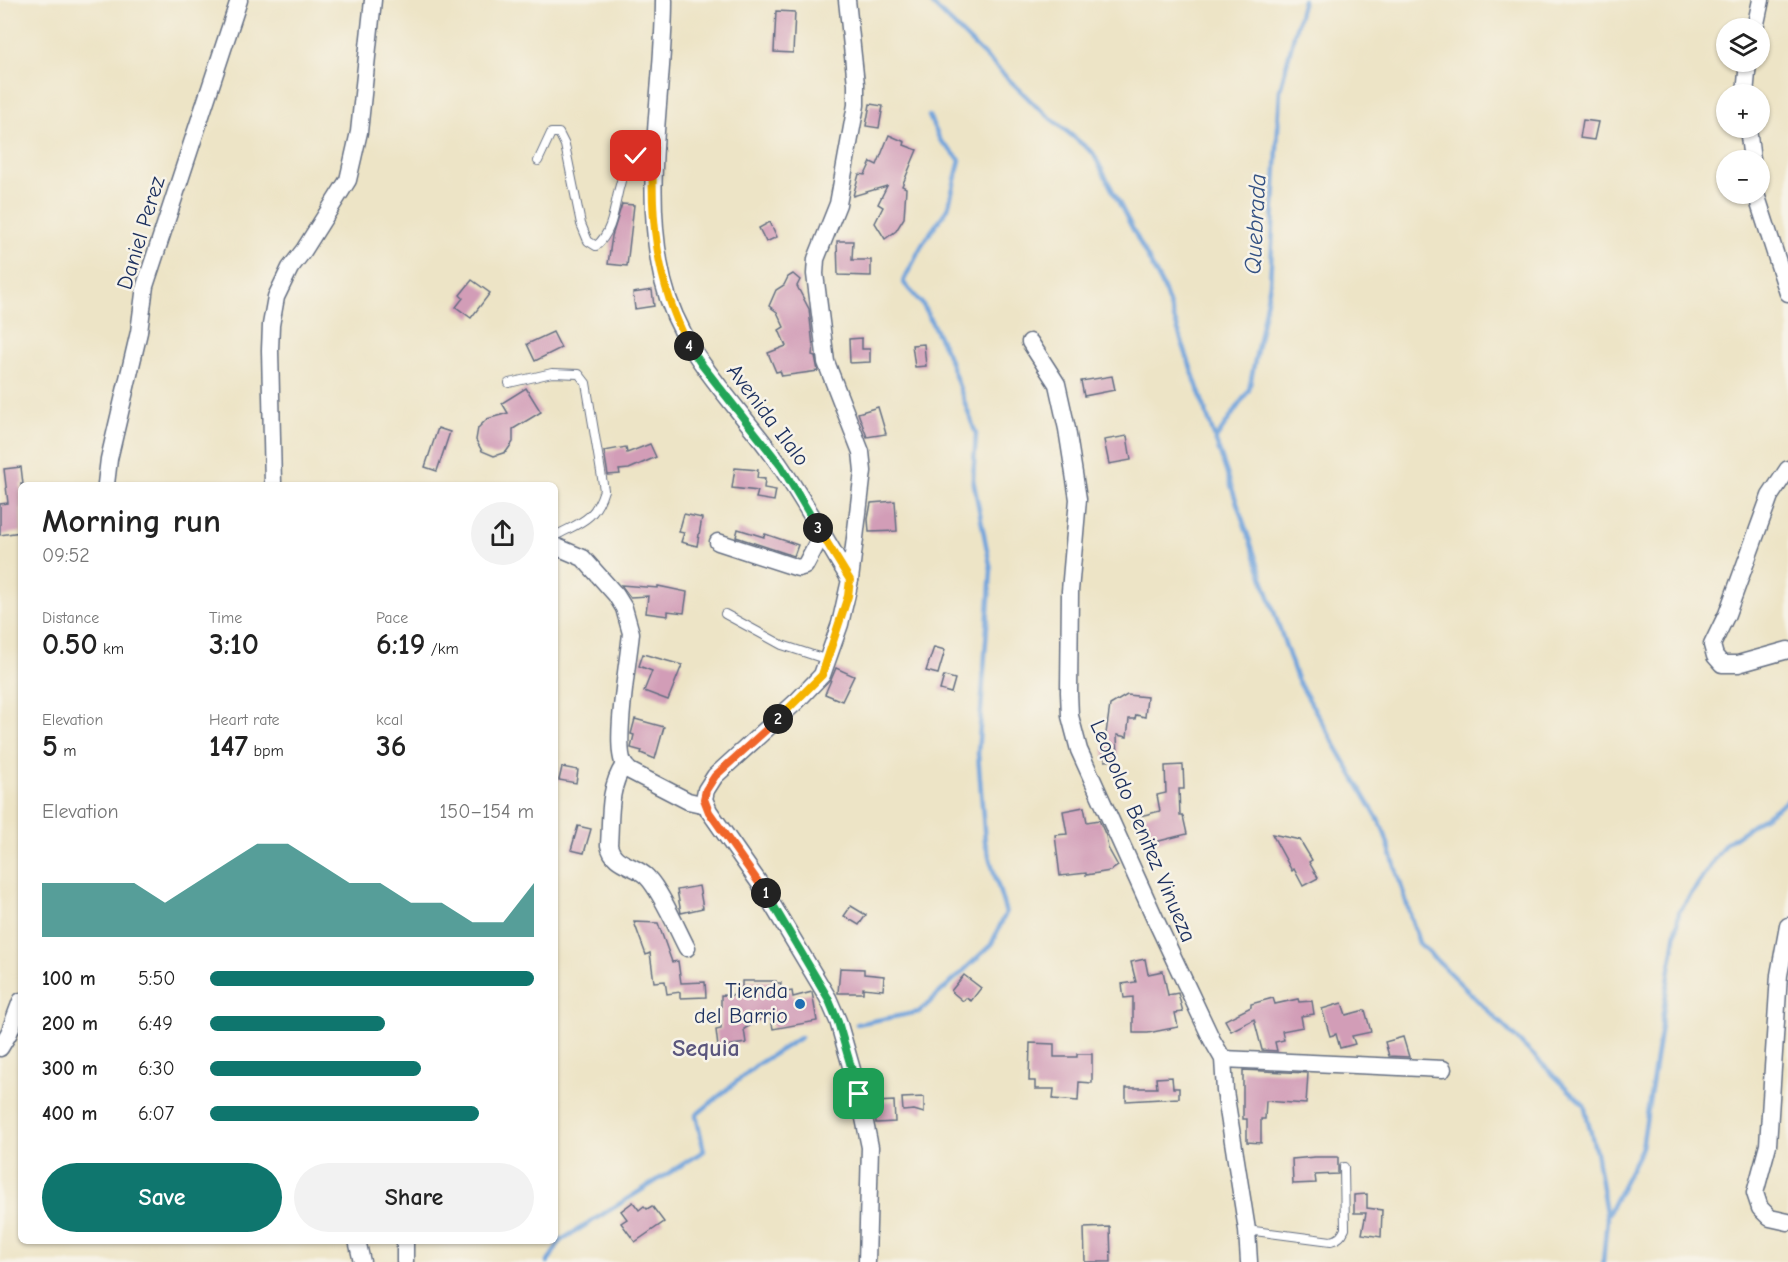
<!DOCTYPE html>
<html lang="en">
<head>
<meta charset="utf-8">
<style>
	:root { --surface:#fff; --page:#f2f2f2; --text:#222; --muted:#767676; --accent:#0f766e }
	body { margin:0; font-family:"Comic Neue",sans-serif; background:var(--page); color:var(--text); height:100vh; display:flex; flex-direction:column; font-size:22px; white-space:nowrap }
	* { box-sizing:border-box; margin:0 }
	p { font-size:20px; color:var(--muted) }
	.icon { flex:none; width:33px; height:33px; fill:none; stroke:currentColor; stroke-width:2; stroke-linecap:round; stroke-linejoin:round }
	.map { position:relative; flex:1; overflow:hidden }
	.sheet { position:absolute; left:18px; top:482px; width:540px; height:762px; display:flex; flex-direction:column; background:var(--surface); border-radius:9px; box-shadow:0 2px 4px #0004 }
	.sheet>* { flex:none }
	.controls { position:absolute; left:1716px; top:18px; display:grid; gap:12px }
	.controls a { display:grid; place-items:center; width:54px; height:54px; border-radius:50%; background:var(--surface); box-shadow:0 2px 4px #0004; font-size:30px }
	.pin { position:absolute; display:grid; place-items:center; width:51px; height:51px; color:#fff; margin:-26px; border-radius:12px; box-shadow:0 3px 9px #0006 }
	.km { position:absolute; width:30px; height:30px; margin:-15px; border-radius:50%; background:#222; color:#fff; font-size:16px; line-height:30px; text-align:center }
	.round { display:grid; place-items:center; flex:none; width:63px; height:63px; border-radius:32px; background:var(--page) }
	.headline { display:flex; align-items:center; justify-content:space-between; height:102px; padding:0 24px }
	h1 { font-size:33px; font-weight:700; line-height:45px }
	.figures { display:grid; grid-template-columns:repeat(3,1fr); gap:9px; height:102px; padding:6px 24px }
	.figures div { display:grid; align-content:center }
	.figures b { font-size:30px; font-weight:700 }
	.figures small { font-size:16px; font-weight:400 }
	.figures p { font-size:16px }
	.chart { height:168px; padding:12px 24px }
	.chart p { display:flex; justify-content:space-between }
	.chart svg { width:100%; height:108px; margin-top:6px; fill:var(--accent); opacity:.7 }
	.cta { display:flex; gap:12px; margin-top:auto; padding:12px 24px }
	.cta a { flex:1; height:69px; border-radius:36px; background:var(--accent); color:#fff; font-size:24px; font-weight:700; line-height:69px; text-align:center }
	.cta a+a { background:var(--page); color:var(--text) }
	ul { padding:0 24px; list-style:none; font-size:20px }
	li { display:grid; grid-template-columns:96px 72px 1fr; align-items:center; height:45px }
	li i { height:15px; border-radius:8px; background:var(--accent) }
	.map>svg:first-child { display:block }
</style>
</head>
<body>
<div class="map">
<svg width="1788" height="1262" viewBox="0 0 1788 1262">
	<rect width="100%" height="100%" fill="#f7f3e8"/>
	<filter id="ink" filterUnits="userSpaceOnUse"><feTurbulence type="fractalNoise" baseFrequency=".0167" numOctaves="2"/><feDisplacementMap in="SourceGraphic" scale="12" xChannelSelector="R" yChannelSelector="G"/><feConvolveMatrix kernelMatrix="1 2 1 2 8 2 1 2 1" color-interpolation-filters="sRGB"/></filter>
	<filter id="wash" filterUnits="userSpaceOnUse"><feTurbulence type="fractalNoise" baseFrequency=".008" numOctaves="4" result="noise"/><feDisplacementMap in="SourceGraphic" scale="24" xChannelSelector="R" yChannelSelector="G"/><feGaussianBlur stdDeviation="1.35" result="paint"/><feColorMatrix in="noise" values="0 0 0 0 0 0 0 0 0 0 0 0 0 0 0 0 0 1.4 0 .05"/><feComposite in="paint" operator="in"/></filter>
	<g filter="url(#wash)">
		<rect width="100%" height="100%" fill="#ede4c6"/>
		<g fill="none" stroke-linecap="round" stroke-linejoin="round">
			<g stroke="#6fa3db" stroke-width="4.5">
				<path d="M 928,0 L 1037,107 L 1093,153 L 1164,289 L 1297,679 L 1383,828 L 1419,943 L 1584,1105 L 1597,1157 L 1607,1219 L 1603,1262"/>
				<path d="M 1215,440 L 1249,390 L 1270,284 L 1280,90 L 1303,0"/>
				<path d="M 857,1024 L 919,1012 L 991,945 L 1006,913 L 985,842 L 978,754 L 991,570 L 973,479 L 976,434 L 947,353 L 923,305 L 903,282 L 923,243 L 948,208 L 960,160 L 940,140 L 929,116"/>
				<path d="M 1608,1214 L 1642,1147 L 1679,912 L 1725,844 L 1788,800"/>
				<path d="M 548,1262 L 560,1241 L 704,1151 L 696,1115 L 758,1064 L 801,1037"/>
			</g>
		</g>
		<g id="blocks">
			<g fill="#d29db7">
				<path d="M 776,11 L 795,12 L 793,53 L 774,52 Z"/>
				<path d="M 870,104 L 883,106 L 879,128 L 866,126 Z"/>
				<path d="M 1583,120 L 1598,122 L 1594,140 L 1580,138 Z"/>
				<path d="M 889,135 L 905,142 L 904,145 L 917,150 L 902,186 L 906,188 L 904,218 L 896,231 L 885,239 L 875,223 L 883,207 L 878,204 L 887,186 L 853,196 L 859,174 L 865,175 L 871,162 L 877,165 Z"/>
				<path d="M 622,204 L 634,205 L 627,266 L 608,264 L 612,236 Z"/>
				<path d="M 770,222 L 777,237 L 766,242 L 759,228 Z"/>
				<path d="M 837,241 L 853,241 L 852,260 L 871,260 L 871,276 L 838,275 Z"/>
				<path d="M 793,274 L 800,280 L 797,286 L 809,309 L 813,347 L 812,355 L 815,356 L 818,371 L 782,376 L 780,371 L 776,372 L 768,353 L 786,346 L 779,330 L 784,327 L 777,312 L 769,306 L 776,290 L 784,285 L 788,277 Z"/>
				<path d="M 472,280 L 490,293 L 471,318 L 456,307 L 463,298 L 460,295 Z"/>
				<path d="M 652,290 L 654,306 L 635,309 L 633,293 Z"/>
				<path d="M 553,332 L 561,348 L 535,361 L 527,344 Z"/>
				<path d="M 862,338 L 862,349 L 870,349 L 870,362 L 850,363 L 849,339 Z"/>
				<path d="M 924,344 L 926,366 L 915,367 L 912,345 Z"/>
				<path d="M 1112,376 L 1115,390 L 1084,396 L 1081,381 Z"/>
				<path d="M 526,388 L 541,412 L 513,429 L 513,442 L 506,452 L 494,456 L 482,451 L 476,440 L 478,428 L 487,419 L 508,413 L 502,403 Z"/>
				<path d="M 878,407 L 886,434 L 867,437 L 858,413 Z"/>
				<path d="M 438,428 L 450,432 L 437,471 L 425,467 Z"/>
				<path d="M 1127,436 L 1131,460 L 1109,464 L 1104,440 Z"/>
				<path d="M 650,444 L 656,457 L 629,469 L 619,470 L 620,474 L 608,475 L 604,451 L 626,447 L 627,453 Z"/>
				<path d="M 21,467 L 23,484 L 21,484 L 21,532 L 0,535 L 0,504 L 8,503 L 4,469 Z"/>
				<path d="M 735,468 L 758,470 L 757,478 L 765,479 L 764,488 L 776,490 L 774,501 L 756,498 L 758,491 L 732,488 Z"/>
				<path d="M 895,501 L 897,531 L 869,532 L 868,519 L 871,503 Z"/>
				<path d="M 684,514 L 702,518 L 697,546 L 681,542 L 684,533 L 679,532 Z"/>
				<path d="M 738,529 L 764,537 L 765,534 L 798,545 L 794,556 L 736,537 Z"/>
				<path d="M 621,585 L 658,588 L 658,586 L 687,592 L 684,613 L 668,611 L 668,616 L 646,613 L 648,596 L 630,597 Z"/>
				<path d="M 934,647 L 945,650 L 938,674 L 926,671 Z"/>
				<path d="M 643,654 L 682,665 L 668,700 L 644,691 L 652,671 L 639,666 Z"/>
				<path d="M 836,668 L 854,676 L 842,701 L 825,694 Z"/>
				<path d="M 944,676 L 955,679 L 951,693 L 940,690 Z"/>
				<path d="M 1127,695 L 1147,697 L 1145,717 L 1136,715 L 1135,719 L 1129,719 L 1127,737 L 1117,735 L 1118,760 L 1105,761 L 1104,748 L 1110,705 Z"/>
				<path d="M 635,719 L 664,727 L 655,759 L 641,753 L 642,751 L 631,748 L 634,735 L 631,734 Z"/>
				<path d="M 1183,765 L 1184,789 L 1179,789 L 1180,816 L 1183,816 L 1187,834 L 1147,844 L 1140,816 L 1160,811 L 1157,795 L 1166,793 L 1165,766 Z"/>
				<path d="M 562,767 L 578,770 L 576,783 L 559,780 Z"/>
				<path d="M 1084,807 L 1087,822 L 1099,820 L 1106,836 L 1108,848 L 1118,866 L 1110,871 L 1086,875 L 1086,873 L 1060,876 L 1055,835 L 1067,834 L 1063,811 Z"/>
				<path d="M 578,826 L 591,829 L 584,853 L 571,850 Z"/>
				<path d="M 1272,834 L 1300,840 L 1312,860 L 1309,862 L 1318,878 L 1303,886 L 1294,869 L 1292,871 Z"/>
				<path d="M 699,886 L 703,908 L 681,913 L 677,890 Z"/>
				<path d="M 851,906 L 866,915 L 859,925 L 844,916 Z"/>
				<path d="M 634,922 L 658,923 L 672,962 L 678,961 L 681,983 L 705,982 L 706,997 L 680,998 L 680,992 L 667,994 L 665,981 L 654,982 L 650,953 L 646,955 Z"/>
				<path d="M 1145,959 L 1148,974 L 1163,971 L 1168,995 L 1178,993 L 1183,1012 L 1175,1013 L 1178,1027 L 1148,1033 L 1133,1033 L 1133,997 L 1124,998 L 1122,984 L 1136,982 L 1131,962 Z"/>
				<path d="M 840,968 L 864,969 L 864,974 L 884,976 L 883,990 L 863,988 L 863,993 L 838,993 Z"/>
				<path d="M 964,975 L 981,988 L 971,1001 L 966,998 L 963,1001 L 951,991 Z"/>
				<path d="M 742,981 L 776,981 L 776,983 L 781,983 L 780,993 L 792,991 L 793,997 L 812,992 L 817,1021 L 773,1029 L 770,1014 L 744,1029 L 746,1043 L 718,1047 L 716,1030 L 721,1029 L 721,995 L 742,996 Z"/>
				<path d="M 1273,998 L 1275,1004 L 1298,999 L 1299,1002 L 1312,1001 L 1314,1014 L 1301,1016 L 1303,1027 L 1282,1031 L 1284,1040 L 1275,1042 L 1277,1051 L 1262,1050 L 1254,1019 L 1231,1031 L 1225,1020 L 1251,1007 L 1251,1004 Z"/>
				<path d="M 1342,1003 L 1346,1015 L 1365,1010 L 1371,1032 L 1352,1036 L 1355,1044 L 1340,1048 L 1336,1034 L 1330,1036 L 1322,1009 Z"/>
				<path d="M 1403,1037 L 1409,1057 L 1389,1056 L 1385,1042 Z"/>
				<path d="M 1030,1043 L 1054,1044 L 1054,1057 L 1077,1057 L 1077,1054 L 1092,1054 L 1092,1083 L 1079,1082 L 1078,1101 L 1053,1099 L 1054,1089 L 1035,1089 L 1035,1081 L 1029,1081 Z"/>
				<path d="M 1243,1070 L 1308,1073 L 1306,1104 L 1266,1101 L 1265,1119 L 1261,1119 L 1261,1143 L 1247,1142 L 1247,1119 L 1243,1119 Z"/>
				<path d="M 1172,1077 L 1173,1088 L 1179,1088 L 1179,1098 L 1126,1101 L 1126,1088 L 1157,1088 L 1156,1078 Z"/>
				<path d="M 924,1097 L 924,1113 L 914,1110 L 903,1111 L 902,1098 Z"/>
				<path d="M 894,1101 L 895,1122 L 876,1123 L 875,1102 Z"/>
				<path d="M 1315,1157 L 1338,1157 L 1338,1174 L 1315,1175 L 1316,1183 L 1293,1184 L 1292,1159 Z"/>
				<path d="M 1367,1194 L 1367,1208 L 1382,1210 L 1381,1237 L 1362,1234 L 1366,1213 L 1354,1213 L 1354,1195 Z"/>
				<path d="M 633,1202 L 639,1210 L 644,1206 L 647,1209 L 652,1206 L 664,1222 L 635,1242 L 621,1223 L 627,1219 L 621,1211 Z"/>
				<path d="M 1110,1227 L 1111,1262 L 1085,1262 L 1084,1228 Z"/>
			</g>
		</g>
	</g>
	<g filter="url(#ink)">
		<use href="#blocks" fill-opacity="0" stroke="#646e82" stroke-width="1.5"/>
		<g fill="none" stroke-linecap="round" stroke-linejoin="round">
			<defs>
				<g id="service">
					<path d="M 538,161 L 551,133 L 559,133 L 565,145 L 581,224 L 588,241 L 596,246 C 618,228 613,193 626,168 C 632,157 644,150 654,143"/>
					<path d="M 509,383 L 552,373 L 579,374 L 586,383 L 604,490 C 595,520 581,522 555,536"/>
					<path d="M 725,614 L 782,645 L 828,660"/>
					<path d="M 1247,1230 L 1331,1241 C 1339,1239 1342,1236 1345,1229 L 1344,1167"/>
				</g>
				<g id="minor">
					<path d="M 664,0 C 664,94 641,187 663,281 C 681,356 740,406 781,467 C 806,504 827,542 850,580 L 840,624 L 822,675 L 797,701 L 715,776 L 706,790 L 704,799 L 709,811 L 760,884 L 828,998 L 838,1021 L 859,1094 L 870,1147 L 867,1262"/>
					<path d="M 847,0 L 856,84 L 856,105 L 838,204 L 816,259 L 815,274 L 826,362 L 861,452 L 863,471 L 850,580"/>
					<path d="M 1755,28 L 1761,0"/>
					<path d="M 1745,94 L 1748,62"/>
					<path d="M 1748,128 L 1752,160"/>
					<path d="M 1756,194 L 1788,293"/>
					<path d="M 1030,342 L 1057,384 L 1067,429 L 1078,499 L 1070,591 L 1069,692 L 1070,716 L 1079,750 L 1158,925 L 1212,1040 L 1223,1059 L 1225,1091 L 1247,1230 L 1249,1262"/>
					<path d="M 1788,469 L 1770,496 L 1727,614 L 1712,645 L 1715,656 L 1722,664 L 1738,664 L 1788,650"/>
					<path d="M 106,484 L 109,459 L 139,332 L 145,286 L 239,0"/>
					<path d="M 273,484 L 270,350 L 271,325 L 276,297 L 290,268 L 304,250 L 348,180 L 359,132 L 373,0"/>
					<path d="M 718,542 L 798,568 L 805,566 L 822,534"/>
					<path d="M 555,546 L 583,558 L 616,595 L 624,608 L 631,633 C 629,657 613,746 624,764 C 624,765 630,771 630,771 L 688,801 L 706,805"/>
					<path d="M 624,765 C 608,788 611,818 609,845 C 613,866 635,864 647,877 C 661,891 677,929 687,948"/>
					<path d="M 1788,926 L 1779,975 L 1768,1145 L 1755,1193 L 1760,1208 L 1770,1218 L 1788,1222"/>
					<path d="M 0,1048 L 9,1033 L 21,1001"/>
					<path d="M 1223,1059 L 1443,1069"/>
					<path d="M 357,1240 L 362,1262"/>
					<path d="M 405,1240 L 405,1262"/>
				</g>
			</defs>
			<use href="#service" stroke="#646e82" stroke-width="10"/>
			<use href="#minor" stroke="#646e82" stroke-width="19"/>
			<use href="#service" stroke="#fff" stroke-width="8"/>
			<use href="#minor" stroke="#fff" stroke-width="16"/>
		</g>
	</g>
	<g fill="none" stroke-linecap="round" stroke-linejoin="round" filter="url(#ink)">
		<defs>
			<path id="split-1" d="M 766,893 L 828,998 L 838,1022 L 859,1094"/>
			<path id="split-2" d="M 766,893 L 709,812 L 704,799 L 706,790 L 715,776 L 778,719"/>
			<path id="split-3" d="M 778,719 L 822,675 L 848,596 L 850,580 L 818,528"/>
			<path id="split-4" d="M 689,346 L 702,365 L 781,466 L 818,528"/>
			<path id="split-5" d="M 636,156 L 654,143 C 649,214 656,282 689,346"/>
		</defs>
		<use href="#split-1" stroke="#fff" stroke-width="12"/>
		<use href="#split-2" stroke="#fff" stroke-width="12"/>
		<use href="#split-3" stroke="#fff" stroke-width="12"/>
		<use href="#split-4" stroke="#fff" stroke-width="12"/>
		<use href="#split-5" stroke="#fff" stroke-width="12"/>
		<use href="#split-1" stroke="#22a559" stroke-width="8"/>
		<use href="#split-2" stroke="#f0652b" stroke-width="8"/>
		<use href="#split-3" stroke="#f5b400" stroke-width="8"/>
		<use href="#split-4" stroke="#22a559" stroke-width="8"/>
		<use href="#split-5" stroke="#f5b400" stroke-width="8"/>
	</g>
	<circle fill="#1f6fb2" stroke="#f7f3e8" stroke-width="2" cx="800" cy="1004" r="6"/>
	<g text-anchor="middle" dominant-baseline="central" stroke-width="5" stroke-linejoin="round" paint-order="stroke">
		<g font-size="22" fill="#1b2f5e" stroke="#f7f3e8">
			<text transform="translate(141 233) rotate(-73)">Daniel Perez</text>
			<text transform="translate(768 415) rotate(53)">Avenida Ilalo</text>
			<text transform="translate(1143 831) rotate(67)">Leopoldo Benitez Vinueza</text>
		</g>
		<g font-size="22" fill="#1b2f5e" stroke="#f7f3e8" text-anchor="end">
			<text x="788" y="991">Tienda<tspan x="788" dy="25">del Barrio</tspan></text>
		</g>
		<g font-size="24" font-style="italic" fill="#345284" stroke="#f7f3e8">
			<text transform="translate(1255 224) rotate(-87)">Quebrada</text>
		</g>
		<g font-size="24" font-weight="bold" fill="#5b567d" stroke="#f7f3e8">
			<text x="706" y="1048">Sequia</text>
		</g>
	</g>
</svg>
<div class="controls">
<a><svg class="icon" aria-label="layers" viewBox="0 0 24 24"><path d="M12 4l9 5-9 5-9-5zM3 14l9 5 9-5"/></svg></a>
<a>+</a>
<a>−</a>
</div>
<div class="pin" style="left:859px;top:1094px;background:#1e9e55"><svg class="icon" aria-label="arrive" viewBox="0 0 24 24"><path d="M6 21V4h12l-3 4 3 4H6"/></svg></div>
<div class="pin" style="left:636px;top:156px;background:#d93025"><svg class="icon" aria-label="check" viewBox="0 0 24 24"><path d="M5 12l5 5 9-10"/></svg></div>
<b class="km" style="left:766px;top:893px">1</b>
<b class="km" style="left:778px;top:719px">2</b>
<b class="km" style="left:818px;top:528px">3</b>
<b class="km" style="left:689px;top:346px">4</b>
<section class="sheet">
<div class="headline"><div><h1>Morning run</h1><p>09:52</p></div><a class="round"><svg class="icon" aria-label="share" viewBox="0 0 24 24"><path d="M12 15V3M7 8l5-5 5 5M5 13v7h14v-7"/></svg></a></div>
<div class="figures">
<div><p>Distance</p><b>0.50<small> km</small></b></div>
<div><p>Time</p><b>3:10</b></div>
<div><p>Pace</p><b>6:19<small> /km</small></b></div>
</div>
<div class="figures">
<div><p>Elevation</p><b>5<small> m</small></b></div>
<div><p>Heart rate</p><b>147<small> bpm</small></b></div>
<div><p>kcal</p><b>36</b></div>
</div>
<div class="chart"><p><span>Elevation</span>150–154 m</p>
<svg viewBox="0 0 160 44" preserveAspectRatio="none"><path d="M0 44V22L10 22L20 22L30 22L40 30L50 22L60 14L70 6L80 6L90 14L100 22L110 22L120 30L130 30L140 38L150 38L160 22V44z"/></svg>
</div>
<ul>
<li><b>100 m</b>5:50<i style="width:100%"></i></li>
<li><b>200 m</b>6:49<i style="width:54%"></i></li>
<li><b>300 m</b>6:30<i style="width:65%"></i></li>
<li><b>400 m</b>6:07<i style="width:83%"></i></li>
</ul>
<div class="cta"><a>Save</a><a>Share</a></div>
</section>
</div>
</body>
</html>
